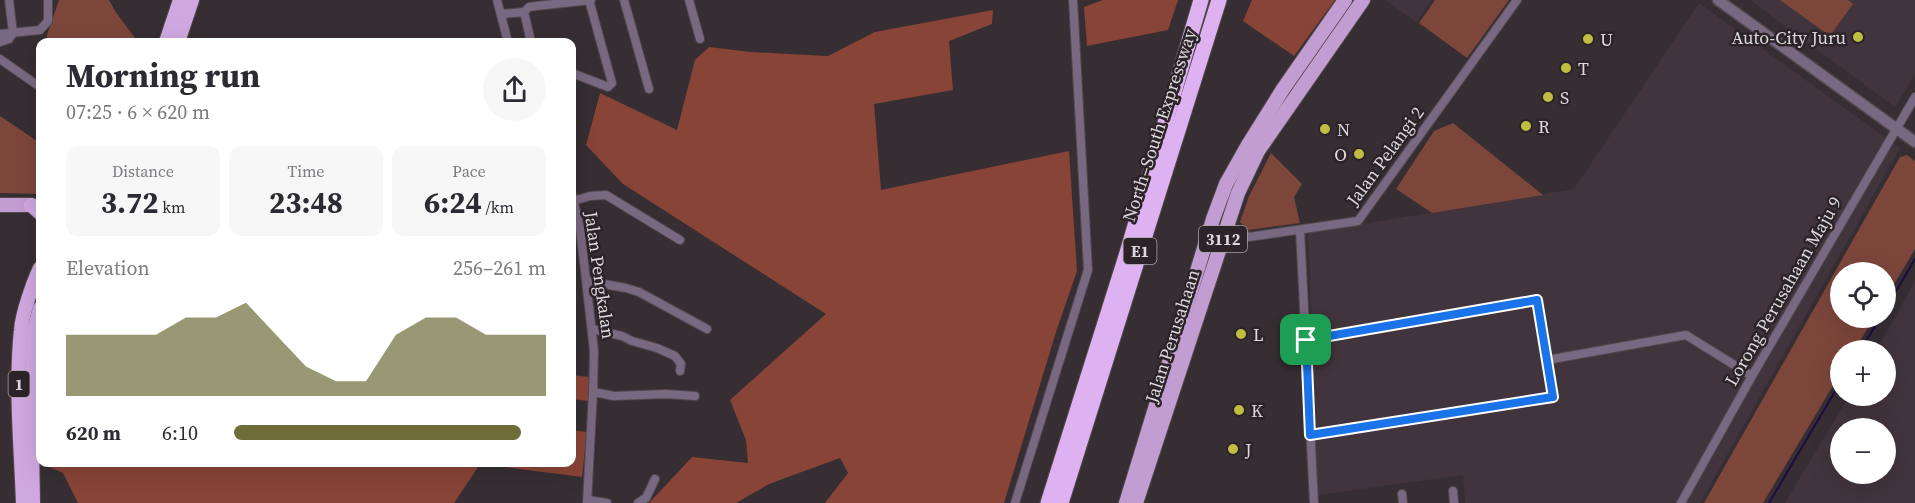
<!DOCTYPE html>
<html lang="en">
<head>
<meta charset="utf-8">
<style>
	:root { --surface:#fff; --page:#f7f7f7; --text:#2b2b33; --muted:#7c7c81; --accent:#6e6d3a }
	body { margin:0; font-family:"Source Serif 4",serif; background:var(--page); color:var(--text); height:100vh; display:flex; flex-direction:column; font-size:22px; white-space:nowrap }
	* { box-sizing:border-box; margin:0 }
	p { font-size:20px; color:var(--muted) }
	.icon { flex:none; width:33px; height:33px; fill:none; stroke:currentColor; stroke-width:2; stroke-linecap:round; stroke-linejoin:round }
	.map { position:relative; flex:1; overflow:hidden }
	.side { position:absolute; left:36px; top:38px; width:540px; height:429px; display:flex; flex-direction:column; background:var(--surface); border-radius:12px; box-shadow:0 6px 24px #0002 }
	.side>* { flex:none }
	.controls { position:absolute; left:1830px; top:262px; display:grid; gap:12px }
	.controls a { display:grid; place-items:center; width:66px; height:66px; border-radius:50%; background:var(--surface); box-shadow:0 6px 24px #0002; font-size:30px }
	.pin { position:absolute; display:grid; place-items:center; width:51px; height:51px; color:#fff; margin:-26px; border-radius:12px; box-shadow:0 3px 9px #0006 }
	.round { display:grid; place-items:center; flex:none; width:63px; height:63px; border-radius:32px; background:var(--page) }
	.head { display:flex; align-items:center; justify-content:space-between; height:102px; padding:0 30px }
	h1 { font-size:33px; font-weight:700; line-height:45px }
	.metrics { display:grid; grid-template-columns:repeat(3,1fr); gap:9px; height:102px; padding:6px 30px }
	.metrics div { display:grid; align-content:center; border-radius:12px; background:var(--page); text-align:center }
	.metrics b { font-size:30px; font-weight:700 }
	.metrics small { font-size:16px; font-weight:400 }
	.metrics p { font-size:16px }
	.chart { height:168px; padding:12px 30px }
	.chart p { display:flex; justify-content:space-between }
	.chart svg { width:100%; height:108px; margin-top:6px; fill:var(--accent); opacity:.7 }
	ul { padding:0 30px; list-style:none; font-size:20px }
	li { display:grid; grid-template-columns:96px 72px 1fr; align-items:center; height:45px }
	li i { height:15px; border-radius:8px; background:var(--accent) }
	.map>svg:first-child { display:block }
</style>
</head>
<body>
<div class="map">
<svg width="1915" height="503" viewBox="0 0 1915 503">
	<rect width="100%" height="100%" fill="#362e32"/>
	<g fill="#42343c" fill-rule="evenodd">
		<path d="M 1385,0 L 1432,0 L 1416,22 Z"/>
		<path d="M 1750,0 L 1915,0 L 1915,74 L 1895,107 Z"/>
		<path d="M 1699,3 L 1900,148 L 1700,503 L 1465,503 L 1463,475 L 1318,495 L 1308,233 L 1574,189 Z"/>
		<path d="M 1915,281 L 1915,503 L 1785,503 L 1849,396 L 1886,396 L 1886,351 L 1876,351 ZM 1840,429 L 1886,429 L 1886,474 L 1840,474 Z"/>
	</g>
	<g fill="#7c463b">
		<path d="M 59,0 L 109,0 L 115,11 L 138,42 L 49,42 L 47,41 L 47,35 Z"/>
		<path d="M 1435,0 L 1509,0 L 1467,58 L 1419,23 Z"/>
		<path d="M 1780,0 L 1848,0 L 1853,4 L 1830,36 Z"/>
		<path d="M 0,116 L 40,143 L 40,194 L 0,193 Z"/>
		<path d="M 1453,123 L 1543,195 L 1432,213 L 1396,189 L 1434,131 Z"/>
		<path d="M 1271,153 L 1302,184 L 1294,197 L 1300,223 L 1248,230 L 1240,222 L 1249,196 Z"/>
		<path d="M 1907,155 L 1915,161 L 1915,249 L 1886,298 L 1886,273 L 1840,273 L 1840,318 L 1874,318 L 1854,351 L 1840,351 L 1840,374 L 1763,503 L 1704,503 L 1900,157 Z"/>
	</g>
	<g fill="#884436">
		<path d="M 1103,0 L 1178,0 L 1168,30 L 1087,46 L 1084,7 Z"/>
		<path d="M 1252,0 L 1335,0 L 1294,56 L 1243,21 Z"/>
		<path d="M 993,10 L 992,24 L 949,41 L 953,90 L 874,104 L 881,190 L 1069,151 L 1077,271 L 1056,332 L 1004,503 L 825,503 L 848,473 L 840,458 L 769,484 L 736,503 L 649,503 L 692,457 L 748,463 L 746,440 L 730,400 L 826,314 L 623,184 L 586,145 L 600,93 L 677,130 L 695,60 L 709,47 L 750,52 L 828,56 L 875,32 Z"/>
		<path d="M 572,375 L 589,377 L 588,401 L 572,399 Z"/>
		<path d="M 572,430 L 587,432 L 582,477 L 480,464 L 454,503 L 78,503 L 63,473 L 47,466 L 47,462 L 572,462 Z"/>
	</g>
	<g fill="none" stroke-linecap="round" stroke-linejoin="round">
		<g stroke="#1d0c44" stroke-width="2">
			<path d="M 1886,308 L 1915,259"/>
			<path d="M 1860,351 L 1880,318"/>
			<path d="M 1769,503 L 1840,383"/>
		</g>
		<defs>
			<g id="minor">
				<path d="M 497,0 L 508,42"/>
				<path d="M 624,0 L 649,89"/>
				<path d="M 689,0 L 700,39"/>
				<path d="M 524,12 L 531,42"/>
				<path d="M 501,14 L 524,12 L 529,7 L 536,6 L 591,0"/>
				<path d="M 0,34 L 40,30 L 48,21 L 48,0"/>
				<path d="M 0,42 L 9,39 L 13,33 L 9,0"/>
				<path d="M 0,59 L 40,87"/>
				<path d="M 572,73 L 608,87 L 612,83 L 589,0"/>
				<path d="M 572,195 L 580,228 L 594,351 L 593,392 L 587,503"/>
				<path d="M 573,201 L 590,196 L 606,195 L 680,240"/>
				<path d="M 1228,226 L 1249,237 L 1358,221 L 1517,0"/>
				<path d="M 1300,230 L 1314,503"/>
				<path d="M 587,281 L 626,288 L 639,292 L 707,329"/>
				<path d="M 592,329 L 622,336 L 632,341 L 657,348 L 675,356 L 681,364 L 680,371"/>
				<path d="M 1306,340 L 1537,300 L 1553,397 L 1310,435"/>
				<path d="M 1547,360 L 1686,335 L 1752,376"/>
				<path d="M 593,392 L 614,396 L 666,394 L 695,396"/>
				<path d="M 1453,491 L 1454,503"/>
				<path d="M 1402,494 L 1403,503"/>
				<path d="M 588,500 L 607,503"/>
				<path d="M 638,503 L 646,498 L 655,479"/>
				<path d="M 1015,503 L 1088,270 L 1073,0"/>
				<path d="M 1681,503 L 1752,376 L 1915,97"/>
			</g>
			<path id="tertiary" d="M 1718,0 L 1915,142"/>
			<g id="primary">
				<path d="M 0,205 L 31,205 L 40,208"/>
				<path d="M 1126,503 L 1213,219 L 1226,184 L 1248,145 L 1283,89 L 1345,0"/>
				<path d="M 1136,503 L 1238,193 L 1258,151 L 1363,0"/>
			</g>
			<g id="trunk">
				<path d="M 166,42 L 180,0"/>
				<path d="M 178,42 L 192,0"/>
				<path d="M 31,205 L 40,213"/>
				<path d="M 23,503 C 21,446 15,387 21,330 C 22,314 33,283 40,268"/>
				<path d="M 33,503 L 31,393 L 34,330 L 40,308"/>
			</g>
			<g id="motorway">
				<path d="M 1048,503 L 1127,253 L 1201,0"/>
				<path d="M 1061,503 L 1219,0"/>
			</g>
		</defs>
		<use href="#minor" stroke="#51494d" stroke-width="10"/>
		<use href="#tertiary" stroke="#51494d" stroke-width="13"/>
		<use href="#primary" stroke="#51494d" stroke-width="16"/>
		<use href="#trunk" stroke="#51494d" stroke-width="16"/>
		<use href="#motorway" stroke="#51494d" stroke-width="17"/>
		<use href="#minor" stroke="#796881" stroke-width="8"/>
		<use href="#tertiary" stroke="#796881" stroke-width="10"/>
		<use href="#primary" stroke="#c29dd1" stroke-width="14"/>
		<use href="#trunk" stroke="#d0a8e0" stroke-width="14"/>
		<use href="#motorway" stroke="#deb2f0" stroke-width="15"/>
	</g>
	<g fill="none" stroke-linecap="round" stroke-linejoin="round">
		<defs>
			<path id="route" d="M 1537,300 L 1553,397 L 1310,435 L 1306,340 Z"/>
		</defs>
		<use href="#route" stroke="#fff" stroke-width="12"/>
		<use href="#route" stroke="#1a73e8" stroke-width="8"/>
	</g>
	<g fill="#bfbe42" stroke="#2c2429" stroke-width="2">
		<circle cx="1858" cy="37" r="6"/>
		<circle cx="1588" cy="39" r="6"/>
		<circle cx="1566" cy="68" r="6"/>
		<circle cx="1548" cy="97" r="6"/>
		<circle cx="1526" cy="126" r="6"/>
		<circle cx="1325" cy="129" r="6"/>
		<circle cx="1359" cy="154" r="6"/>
		<circle cx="1241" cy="334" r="6"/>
		<circle cx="1239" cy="410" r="6"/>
		<circle cx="1233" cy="449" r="6"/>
	</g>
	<g text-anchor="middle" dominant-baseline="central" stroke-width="5" stroke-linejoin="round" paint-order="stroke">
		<g fill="#2c2429" stroke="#a8a2a6" stroke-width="1.5">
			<rect x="1199" y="226" width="48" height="26" rx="4.5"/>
			<rect x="1123.5" y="238" width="33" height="26" rx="4.5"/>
			<rect x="8.5" y="371" width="21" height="26" rx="4.5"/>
		</g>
		<g font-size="16" font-weight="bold" fill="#ddd8db">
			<text x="1223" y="239">3112</text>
			<text x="1140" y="251">E1</text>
			<text x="19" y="384">1</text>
		</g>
		<g font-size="18" fill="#ddd8db" stroke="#2c2429" text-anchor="start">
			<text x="1846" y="37" text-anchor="end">Auto-City Juru</text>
			<text x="1600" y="39">U</text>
			<text x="1578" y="68">T</text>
			<text x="1560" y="97">S</text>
			<text x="1538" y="126">R</text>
			<text x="1337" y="129">N</text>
			<text x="1347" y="154" text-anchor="end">O</text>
			<text x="1253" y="334">L</text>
			<text x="1251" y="410">K</text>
			<text x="1245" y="449">J</text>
		</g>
		<g font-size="18" fill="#ddd8db" stroke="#2c2429">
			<text transform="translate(1159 125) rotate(-72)">North–South Expressway</text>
			<text transform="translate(1385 156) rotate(-54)">Jalan Pelangi 2</text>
			<text transform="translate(600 275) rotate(82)">Jalan Pengkalan</text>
			<text transform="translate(1783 291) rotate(-60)">Lorong Perusahaan Maju 9</text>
			<text transform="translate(1172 336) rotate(-72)">Jalan Perusahaan</text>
		</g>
	</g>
</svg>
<div class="controls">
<a><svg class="icon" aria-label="locate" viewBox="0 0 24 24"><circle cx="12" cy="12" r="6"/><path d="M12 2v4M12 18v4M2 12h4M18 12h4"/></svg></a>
<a>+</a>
<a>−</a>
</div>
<div class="pin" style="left:1306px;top:340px;background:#1e9e55"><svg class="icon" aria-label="arrive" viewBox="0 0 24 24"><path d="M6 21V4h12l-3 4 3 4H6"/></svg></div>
<section class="side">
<div class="head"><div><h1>Morning run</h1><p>07:25 · 6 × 620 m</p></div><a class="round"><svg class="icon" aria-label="share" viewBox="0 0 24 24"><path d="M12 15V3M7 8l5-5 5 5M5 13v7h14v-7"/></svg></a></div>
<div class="metrics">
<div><p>Distance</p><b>3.72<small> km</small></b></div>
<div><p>Time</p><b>23:48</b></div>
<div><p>Pace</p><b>6:24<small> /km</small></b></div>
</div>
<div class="chart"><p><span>Elevation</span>256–261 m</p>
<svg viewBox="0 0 160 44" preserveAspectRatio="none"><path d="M0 44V19L10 19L20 19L30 19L40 12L50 12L60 6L70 19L80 32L90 38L100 38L110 19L120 12L130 12L140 19L150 19L160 19V44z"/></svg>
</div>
<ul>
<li><b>620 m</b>6:10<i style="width:92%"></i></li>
</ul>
</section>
</div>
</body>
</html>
